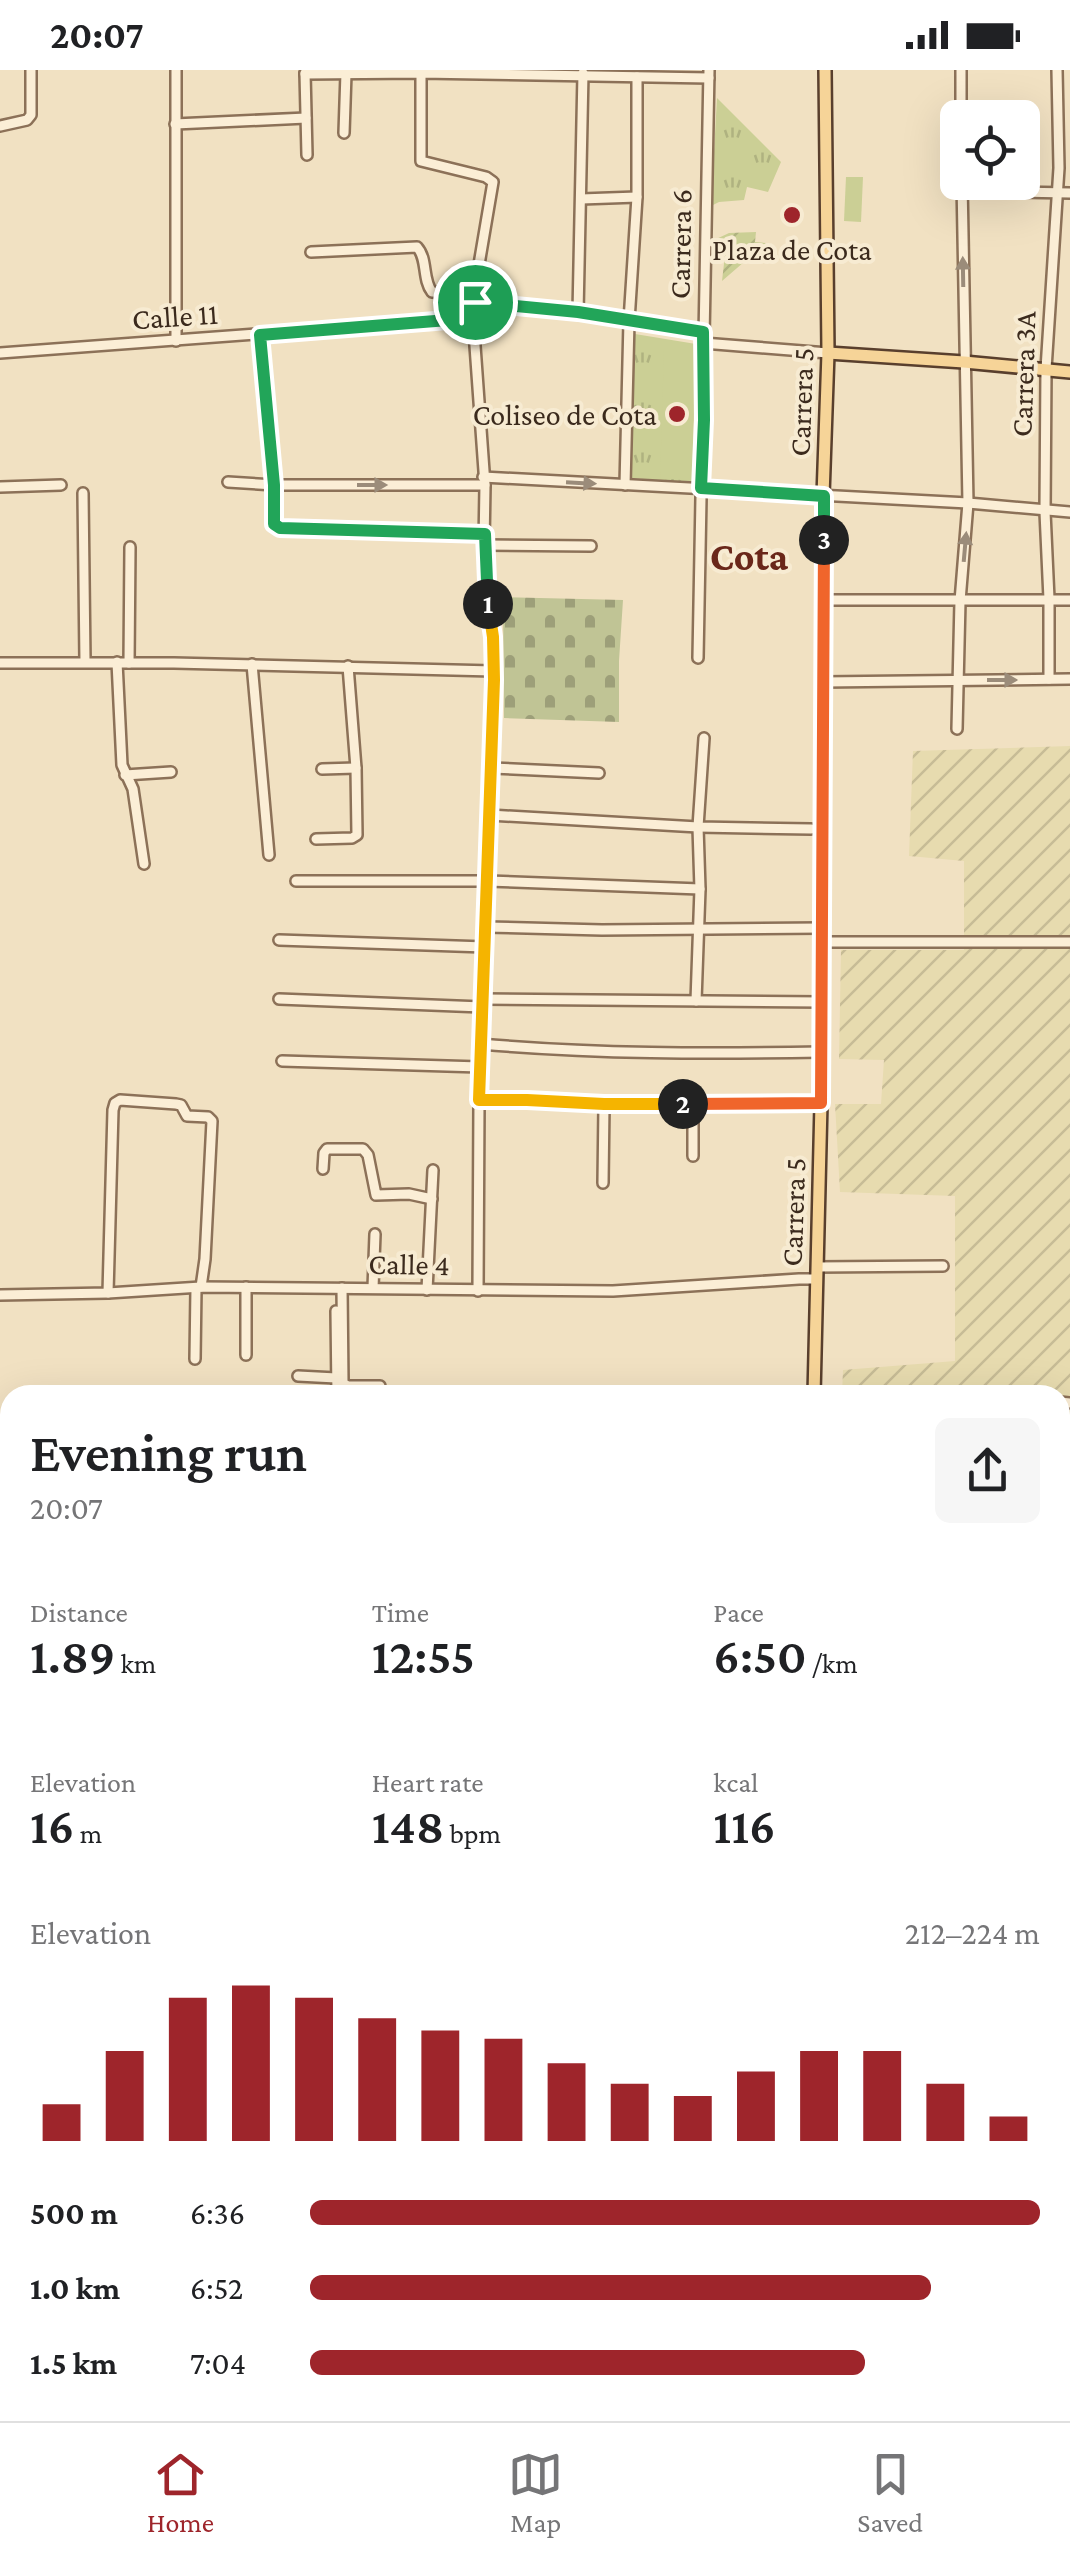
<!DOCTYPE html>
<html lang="en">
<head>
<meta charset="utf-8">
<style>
	:root { --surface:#fff; --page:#f6f6f6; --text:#202124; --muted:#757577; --line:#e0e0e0; --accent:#9e252b }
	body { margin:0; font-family:"Crimson Pro",serif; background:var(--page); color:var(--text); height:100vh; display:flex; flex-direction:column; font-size:38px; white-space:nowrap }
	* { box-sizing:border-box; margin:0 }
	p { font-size:32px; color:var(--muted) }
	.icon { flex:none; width:55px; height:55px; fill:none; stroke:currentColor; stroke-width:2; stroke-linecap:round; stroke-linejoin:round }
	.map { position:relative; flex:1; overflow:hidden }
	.panel { position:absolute; left:0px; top:1315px; width:1070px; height:1038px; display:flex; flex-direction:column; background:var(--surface); border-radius:30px 30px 0 0; box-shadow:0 10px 40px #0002 }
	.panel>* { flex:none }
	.controls { position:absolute; left:940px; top:30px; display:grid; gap:20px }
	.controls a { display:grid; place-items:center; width:100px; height:100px; border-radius:15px; background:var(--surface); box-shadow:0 10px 40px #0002; font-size:50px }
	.pin { position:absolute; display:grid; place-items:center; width:85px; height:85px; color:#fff; margin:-42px; border:5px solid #fff; border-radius:50%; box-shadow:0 2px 10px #0007 }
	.km { position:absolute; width:50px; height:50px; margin:-25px; border-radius:50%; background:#222; color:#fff; font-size:28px; line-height:50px; text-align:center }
	.round { display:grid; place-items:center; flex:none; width:105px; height:105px; border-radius:15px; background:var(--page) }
	.overview { display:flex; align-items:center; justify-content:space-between; height:170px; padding:0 30px }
	h1 { font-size:55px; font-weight:600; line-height:75px }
	.metrics { display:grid; grid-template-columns:repeat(3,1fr); gap:15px; height:170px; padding:10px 30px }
	.metrics div { display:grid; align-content:center }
	.metrics b { font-size:50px; font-weight:600 }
	.metrics small { font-size:28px; font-weight:400 }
	.metrics p { font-size:28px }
	.chart { height:280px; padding:20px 30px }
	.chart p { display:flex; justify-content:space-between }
	.chart svg { width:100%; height:180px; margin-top:10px; stroke:var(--accent); stroke-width:6 }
	ul { padding:0 30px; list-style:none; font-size:32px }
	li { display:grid; grid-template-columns:160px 120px 1fr; align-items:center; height:75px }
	li i { height:25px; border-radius:12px; background:var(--accent) }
	.status { display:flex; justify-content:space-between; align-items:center; height:70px; padding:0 50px; background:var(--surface); direction:ltr }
	.status svg { height:28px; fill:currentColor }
	.dock { display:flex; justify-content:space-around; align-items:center; height:140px; border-top:2px solid var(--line); background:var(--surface); font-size:28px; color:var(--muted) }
	.dock a { display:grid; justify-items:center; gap:5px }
	.dock .current { color:var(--accent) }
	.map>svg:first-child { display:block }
</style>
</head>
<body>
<div class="status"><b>20:07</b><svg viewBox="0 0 49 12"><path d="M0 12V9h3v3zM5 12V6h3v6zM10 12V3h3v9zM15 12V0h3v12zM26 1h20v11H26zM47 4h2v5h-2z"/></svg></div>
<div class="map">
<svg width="1070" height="2351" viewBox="0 0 1070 2351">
	<defs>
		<pattern id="farmland-furrows" width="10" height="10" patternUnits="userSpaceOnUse" patternTransform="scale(2.5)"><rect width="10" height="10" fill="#e7dbaf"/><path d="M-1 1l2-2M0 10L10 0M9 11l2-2" fill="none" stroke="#c7bc96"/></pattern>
		<pattern id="grass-tufts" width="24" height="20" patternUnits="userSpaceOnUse" patternTransform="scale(2.5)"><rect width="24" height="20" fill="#cbcf95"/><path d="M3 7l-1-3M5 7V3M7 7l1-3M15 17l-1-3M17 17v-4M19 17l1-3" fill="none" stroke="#afb280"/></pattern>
		<pattern id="cemetery-stones" width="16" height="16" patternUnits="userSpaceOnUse" patternTransform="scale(2.5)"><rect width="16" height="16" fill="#c0c495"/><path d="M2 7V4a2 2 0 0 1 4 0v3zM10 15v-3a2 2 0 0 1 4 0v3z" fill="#9d9f79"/></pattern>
		<pattern id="garden-furrows" width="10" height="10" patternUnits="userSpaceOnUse" patternTransform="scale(2.5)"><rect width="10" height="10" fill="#cbcf95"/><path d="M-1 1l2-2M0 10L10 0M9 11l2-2" fill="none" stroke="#afb280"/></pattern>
	</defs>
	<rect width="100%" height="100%" fill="#f1e1c2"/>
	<g fill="url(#farmland-furrows)">
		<path d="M 1070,676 L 1070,1331 L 1067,1331 L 1064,1339 L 1070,1340 L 1070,1801 L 1060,1804 L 1060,1325 L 842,1325 L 843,1300 L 955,1291 L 955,1126 L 840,1122 L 835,1034 L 881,1034 L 884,990 L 839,989 L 841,880 L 964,880 L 964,791 L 909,786 L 913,681 Z"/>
		<path d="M 10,1655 L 10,2148 L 0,2150 L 0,1656 Z"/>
		<path d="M 681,2342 L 681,2351 L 149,2351 L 149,2343 Z"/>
	</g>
	<g fill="url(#grass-tufts)">
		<path d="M 717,28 L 781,92 L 768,122 L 747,117 L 744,130 L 719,132 L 711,136 Z"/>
		<path d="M 635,264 L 696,274 L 692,413 L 630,408 Z"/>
		<path d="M 10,2149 L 10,2206 L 9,2206 C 0,2188 0,2167 10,2149 Z"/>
		<path d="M 1070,2221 L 1070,2351 L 837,2351 L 837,2342 L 1060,2342 L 1060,2223 Z"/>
		<path d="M 10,2251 L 10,2342 L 149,2343 L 149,2351 L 0,2351 L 0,2252 Z"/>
	</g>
	<path fill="url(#cemetery-stones)" d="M 503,527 L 623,530 L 619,591 L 619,652 L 504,648 Z"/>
	<path fill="url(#garden-furrows)" d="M 756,162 L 755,172 L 766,173 L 722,211 L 725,185 L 711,185 L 712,171 L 729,163 Z"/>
	<g fill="#cbcf95">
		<path d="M 846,107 L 863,107 L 861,152 L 844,151 Z"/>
		<path d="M 664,279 L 695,279 L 690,409 L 660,409 Z"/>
	</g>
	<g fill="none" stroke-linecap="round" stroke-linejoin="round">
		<defs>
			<g id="minor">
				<path d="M 176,0 L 176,271"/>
				<path d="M 421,0 L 421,91 L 486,107 L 493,112 L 474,224 L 473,248 L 485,415 L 484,475 L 493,567 L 494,610 L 479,1031 L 478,1221"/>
				<path d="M 961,0 L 961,48"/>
				<path d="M 305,3 L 307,85"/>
				<path d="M 305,4 L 421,3 L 709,8"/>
				<path d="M 175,54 L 306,48"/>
				<path d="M 0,56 L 27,50 L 31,45 L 31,0"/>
				<path d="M 344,63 L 346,3"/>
				<path d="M 962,121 L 1070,123"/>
				<path d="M 581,129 L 637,127"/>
				<path d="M 311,182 L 417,177 C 428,189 422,209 432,222 L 474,224"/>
				<path d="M 475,233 L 578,243 L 703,262"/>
				<path d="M 578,243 L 583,3"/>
				<path d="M 260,265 L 274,415 L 273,453 L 276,456 L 485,464"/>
				<path d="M 703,273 L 828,283"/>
				<path d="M 0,283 L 473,248"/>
				<path d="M 483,407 L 968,433 L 1070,442"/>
				<path d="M 228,412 L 274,415 L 485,415"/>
				<path d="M 625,415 L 629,251 L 637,127 L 637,7"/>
				<path d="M 0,417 L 61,415"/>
				<path d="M 83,423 L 85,591"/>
				<path d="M 484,475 L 591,476"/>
				<path d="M 823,530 L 1070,530"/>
				<path d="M 698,588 L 709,0"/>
				<path d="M 117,592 L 122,695 L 133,719 L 144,794"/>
				<path d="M 0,593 L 174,593 L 493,601"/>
				<path d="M 129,593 L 130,477"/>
				<path d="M 252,594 L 269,785"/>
				<path d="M 1049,609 L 1049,529 L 1045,442 L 1046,299 L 1059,98 L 1057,0"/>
				<path d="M 823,612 L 1070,609"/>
				<path d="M 957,659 L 960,531 L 968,433 L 962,112"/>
				<path d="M 492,698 L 599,703"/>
				<path d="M 322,699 L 356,698"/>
				<path d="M 125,705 L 171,702"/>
				<path d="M 490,745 L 698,757 L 811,759"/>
				<path d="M 316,769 L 352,768 L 357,765 L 356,698 L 348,596"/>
				<path d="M 296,811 L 488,811 L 700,819"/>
				<path d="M 486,857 L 602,860 L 822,858"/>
				<path d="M 279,870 L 485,877"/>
				<path d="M 822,872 L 1070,872"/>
				<path d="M 279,929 L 482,937"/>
				<path d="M 483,929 L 822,932"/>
				<path d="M 696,931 L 700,819 L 698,757 L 704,668"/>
				<path d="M 481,974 C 594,984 708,984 821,982"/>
				<path d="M 282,991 L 480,997"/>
				<path d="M 479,1031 L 527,1030 L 604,1035 L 821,1033"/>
				<path d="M 693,1086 L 693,1034"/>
				<path d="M 323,1099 L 324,1083 L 327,1079 L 363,1079 L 368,1085 L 376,1125 L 409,1124 L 432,1129"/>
				<path d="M 603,1113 L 604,1035"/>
				<path d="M 817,1197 L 943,1196"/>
				<path d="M 246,1217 L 246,1285"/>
				<path d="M 342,1218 L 343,1313 L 348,1316 L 380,1316"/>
				<path d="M 373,1218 L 375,1164"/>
				<path d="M 427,1220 L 433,1100"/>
				<path d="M 108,1223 L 113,1040 L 115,1033 L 120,1030 L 176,1034 L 181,1035 L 187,1046 L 208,1047 L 212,1051 L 205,1189 L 201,1217"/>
				<path d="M 0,1225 L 108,1223 L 201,1217 L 613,1221 L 799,1209 L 817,1209"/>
				<path d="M 336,1241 L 337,1325"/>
				<path d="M 195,1289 L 196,1218"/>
				<path d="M 298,1306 L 336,1308"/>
				<path d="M 1060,1332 L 1070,1333"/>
				<path d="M 0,1502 L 10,1501"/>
				<path d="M 0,1648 L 10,1647"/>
				<path d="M 1060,1812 L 1070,1811"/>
				<path d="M 478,2351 L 478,2342"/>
			</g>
			<g id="major">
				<path d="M 828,283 L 964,292 L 1070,302"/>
				<path d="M 814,1325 L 821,1033 L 823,426 L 828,283 L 825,0"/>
				<path d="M 1060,2207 L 1070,2205"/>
				<path d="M 827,2342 L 827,2351"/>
				<path d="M 814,2351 L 814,2342"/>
			</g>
		</defs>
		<use href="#minor" stroke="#8c7158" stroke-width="14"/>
		<use href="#major" stroke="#593f2d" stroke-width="16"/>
		<use href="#minor" stroke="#fbeed6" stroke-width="9"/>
		<use href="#major" stroke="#f6d498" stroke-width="11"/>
	</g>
	<defs><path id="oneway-solid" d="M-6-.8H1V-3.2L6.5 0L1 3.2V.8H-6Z" transform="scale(2.5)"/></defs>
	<g fill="#9b8c7a">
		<use href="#oneway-solid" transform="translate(963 202) rotate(-91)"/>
		<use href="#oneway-solid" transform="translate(581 413) rotate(3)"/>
		<use href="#oneway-solid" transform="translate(372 415)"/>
		<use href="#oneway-solid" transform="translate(965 477) rotate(-85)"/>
		<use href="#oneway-solid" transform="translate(1002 610)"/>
	</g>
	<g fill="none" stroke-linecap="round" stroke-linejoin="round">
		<defs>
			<path id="split-1" d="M 475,232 L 473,248 L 260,265 L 274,415 L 274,454 L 280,458 L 485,464 L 488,534"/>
			<path id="split-2" d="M 488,534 L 493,567 L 494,610 L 479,1030 L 527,1030 L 604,1034 L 683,1034"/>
			<path id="split-3" d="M 683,1034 L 821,1033 L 824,470"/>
			<path id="split-4" d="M 475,232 L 578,242 L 703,262 L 704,350 L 701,418 L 824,426 L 824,470"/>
		</defs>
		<use href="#split-1" stroke="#fff" stroke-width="20"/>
		<use href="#split-2" stroke="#fff" stroke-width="20"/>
		<use href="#split-3" stroke="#fff" stroke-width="20"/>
		<use href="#split-4" stroke="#fff" stroke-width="20"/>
		<use href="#split-1" stroke="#22a559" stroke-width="12"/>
		<use href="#split-2" stroke="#f5b400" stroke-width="12"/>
		<use href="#split-3" stroke="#f0652b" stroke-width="12"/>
		<use href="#split-4" stroke="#22a559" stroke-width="12"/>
	</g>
	<g fill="#9e252b" stroke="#f7ebd2" stroke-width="4">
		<circle cx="792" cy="145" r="10"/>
		<circle cx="677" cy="344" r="10"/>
	</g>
	<g text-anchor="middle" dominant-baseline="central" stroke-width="8" stroke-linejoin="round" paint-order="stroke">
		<g font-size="30" fill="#3b2a1d" stroke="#f7ebd2">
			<text transform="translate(680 174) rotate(-89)">Carrera 6</text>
			<text transform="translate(175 246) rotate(-4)">Calle 11</text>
			<text transform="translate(1023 304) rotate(-88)">Carrera 3A</text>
			<text transform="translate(801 332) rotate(-88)">Carrera 5</text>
			<text transform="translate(793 1142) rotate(-88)">Carrera 5</text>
			<text transform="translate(409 1194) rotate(1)">Calle 4</text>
		</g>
		<g font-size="30" fill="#3b2a1d" stroke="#f7ebd2">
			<text x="792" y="179">Plaza de Cota</text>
			<text x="657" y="344" text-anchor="end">Coliseo de Cota</text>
		</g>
		<g font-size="40" font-weight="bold" fill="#6a271a" stroke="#f7ebd2">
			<text x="749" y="486">Cota</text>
		</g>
	</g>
</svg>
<div class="controls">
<a><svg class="icon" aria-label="locate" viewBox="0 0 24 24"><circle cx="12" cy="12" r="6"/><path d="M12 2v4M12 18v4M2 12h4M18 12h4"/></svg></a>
</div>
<div class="pin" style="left:475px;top:232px;background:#1e9e55"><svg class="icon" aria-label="arrive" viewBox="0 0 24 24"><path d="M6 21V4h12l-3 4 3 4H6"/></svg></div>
<b class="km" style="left:488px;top:534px">1</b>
<b class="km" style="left:683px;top:1034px">2</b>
<b class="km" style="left:824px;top:470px">3</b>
<section class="panel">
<div class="overview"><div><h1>Evening run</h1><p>20:07</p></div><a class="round"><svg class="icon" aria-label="share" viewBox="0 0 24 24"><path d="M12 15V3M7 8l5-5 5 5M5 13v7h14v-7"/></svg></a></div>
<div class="metrics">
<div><p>Distance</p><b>1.89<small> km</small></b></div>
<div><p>Time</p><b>12:55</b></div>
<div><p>Pace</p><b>6:50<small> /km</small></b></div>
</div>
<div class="metrics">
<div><p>Elevation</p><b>16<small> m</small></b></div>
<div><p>Heart rate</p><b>148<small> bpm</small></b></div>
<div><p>kcal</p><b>116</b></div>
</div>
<div class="chart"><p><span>Elevation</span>212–224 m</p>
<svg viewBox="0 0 160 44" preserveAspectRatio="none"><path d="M5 44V35M15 44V22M25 44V9M35 44V6M45 44V9M55 44V14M65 44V17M75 44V19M85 44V25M95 44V30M105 44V33M115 44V27M125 44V22M135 44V22M145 44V30M155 44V38"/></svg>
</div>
<ul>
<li><b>500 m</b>6:36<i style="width:100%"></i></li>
<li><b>1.0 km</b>6:52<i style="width:85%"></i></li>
<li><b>1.5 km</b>7:04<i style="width:76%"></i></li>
</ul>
</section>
</div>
<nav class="dock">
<a class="current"><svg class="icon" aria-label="home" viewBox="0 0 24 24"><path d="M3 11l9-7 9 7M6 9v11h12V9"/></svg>Home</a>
<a><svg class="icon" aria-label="map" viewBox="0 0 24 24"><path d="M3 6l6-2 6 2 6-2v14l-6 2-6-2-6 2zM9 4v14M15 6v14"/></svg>Map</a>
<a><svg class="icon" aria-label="saved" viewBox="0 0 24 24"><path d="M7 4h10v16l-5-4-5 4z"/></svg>Saved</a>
</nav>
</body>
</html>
